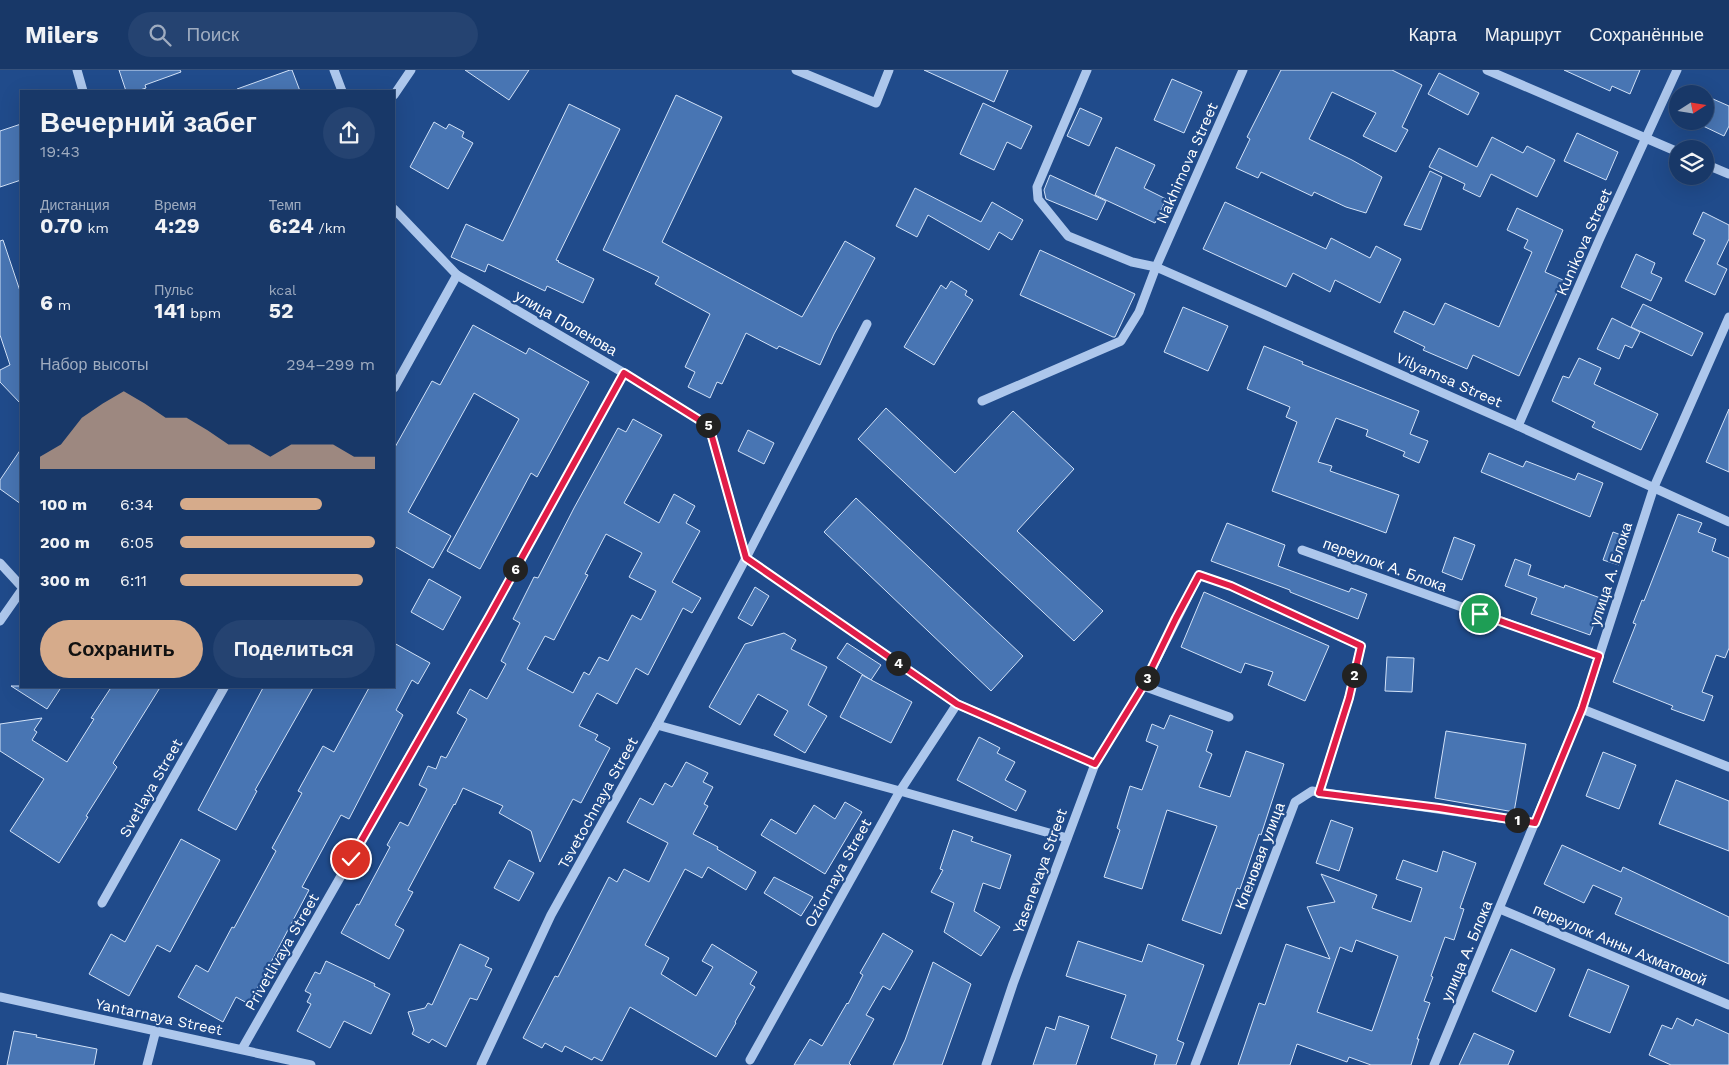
<!DOCTYPE html>
<html lang="ru">
<head>
<meta charset="utf-8">
<style>
	:root { --surface:#183868; --page:#254371; --text:#f1f3f6; --muted:#9facc0; --line:#36527c; --accent:#d6ab8b }
	body { margin:0; font-family:"Work Sans",sans-serif; background:var(--page); color:var(--text); height:100vh; display:flex; flex-direction:column; font-size:19px; white-space:nowrap }
	* { box-sizing:border-box; margin:0 }
	p { font-size:16px; color:var(--muted) }
	.icon { flex:none; width:28px; height:28px; fill:none; stroke:currentColor; stroke-width:2; stroke-linecap:round; stroke-linejoin:round }
	.map { position:relative; flex:1; overflow:hidden }
	.sheet { position:absolute; left:20px; top:20px; width:375px; height:598px; display:flex; flex-direction:column; background:var(--surface); border-radius:0px; box-shadow:0 5px 20px #0002,0 0 0 1px var(--line) }
	.sheet>* { flex:none }
	.needle { width:32px; rotate:78deg }
	.controls { position:absolute; left:1669px; top:15px; display:grid; gap:10px }
	.controls a { display:grid; place-items:center; width:45px; height:45px; border-radius:50%; background:var(--surface); box-shadow:0 5px 20px #0002,0 0 0 1px var(--line); font-size:25px }
	.pin { position:absolute; display:grid; place-items:center; width:42px; height:42px; color:#fff; margin:-21px; border:2px solid #fff; border-radius:50%; box-shadow:0 1px 5px #0007 }
	.km { position:absolute; width:25px; height:25px; margin:-12px; border-radius:50%; background:#222; color:#fff; font-size:14px; line-height:25px; text-align:center }
	.round { display:grid; place-items:center; flex:none; width:52px; height:52px; border-radius:26px; background:var(--page) }
	.overview { display:flex; align-items:center; justify-content:space-between; height:85px; padding:0 20px }
	h1 { font-size:28px; font-weight:700; line-height:38px }
	.figures { display:grid; grid-template-columns:repeat(3,1fr); gap:8px; height:85px; padding:5px 20px }
	.figures div { display:grid; align-content:center }
	.figures b { font-size:21px; font-weight:700 }
	.figures small { font-size:14px; font-weight:400 }
	.figures p { font-size:14px }
	.chart { height:140px; padding:10px 20px }
	.chart p { display:flex; justify-content:space-between }
	.chart svg { width:100%; height:90px; margin-top:5px; fill:var(--accent); opacity:.7 }
	.button { display:flex; gap:10px; margin-top:auto; padding:10px 20px }
	.button a { flex:1; height:58px; border-radius:30px; background:var(--accent); color:#111; font-size:20px; font-weight:700; line-height:58px; text-align:center }
	.button a+a { background:var(--page); color:var(--text) }
	ul { padding:0 20px; list-style:none; font-size:16px }
	li { display:grid; grid-template-columns:80px 60px 1fr; align-items:center; height:38px }
	li i { height:12px; border-radius:6px; background:var(--accent) }
	header { display:flex; align-items:center; gap:30px; box-sizing:border-box; height:70px; padding:0 25px; background:var(--surface); border-bottom:1px solid var(--line) }
	header strong { font-size:24px }
	nav { display:flex; gap:28px; margin-inline-start:auto; font-size:18px }
	.search { width:350px; height:45px; background:var(--page); display:flex; align-items:center; gap:12px; box-sizing:border-box; padding:0 18px; border-radius:28px; color:var(--muted); font-size:19px }
	.map>svg:first-child { display:block }
</style>
</head>
<body>
<header>
<strong>Milers</strong>
<div class="search"><svg class="icon" aria-label="search" viewBox="0 0 24 24"><circle cx="10" cy="10" r="6"/><path d="M15 15l6 6"/></svg>Поиск</div>
<nav><a>Карта</a><a>Маршрут</a><a>Сохранённые</a></nav>
</header>
<div class="map">
<svg width="1729" height="995" viewBox="0 0 1729 995">
	<rect width="100%" height="100%" fill="#204b8b"/>
	<g fill="#4875b3" stroke="#d2e2f8" fill-rule="evenodd">
		<path d="M 119,0 L 180,0 L 181,2 L 145,15 L 146,18 L 137,21 L 126,21 Z"/>
		<path d="M 290,0 L 292,0 L 300,21 L 238,21 L 237,19 Z"/>
		<path d="M 465,0 L 529,0 L 509,30 Z"/>
		<path d="M 924,0 L 1008,0 L 994,32 Z"/>
		<path d="M 1281,0 L 1392,0 L 1422,15 L 1402,57 L 1408,60 L 1396,82 L 1363,66 L 1376,43 L 1332,22 L 1309,69 L 1352,90 L 1382,107 L 1366,143 L 1346,137 L 1314,122 L 1312,126 L 1261,102 L 1258,108 L 1236,98 L 1250,69 L 1247,67 Z"/>
		<path d="M 1564,0 L 1640,0 L 1630,24 L 1612,16 L 1610,21 Z"/>
		<path d="M 1439,3 L 1479,23 L 1468,45 L 1428,24 Z"/>
		<path d="M 1172,9 L 1202,22 L 1184,63 L 1154,50 Z"/>
		<path d="M 676,25 L 722,47 L 662,172 L 802,247 L 845,171 L 875,188 L 834,264 L 820,295 L 779,276 L 777,279 L 746,263 L 722,314 L 717,312 L 710,328 L 688,317 L 695,302 L 685,297 L 710,244 L 655,214 L 659,207 L 603,180 Z"/>
		<path d="M 1713,29 L 1729,36 L 1729,56 L 1724,66 L 1701,55 L 1703,51 L 1705,51 L 1705,46 Z"/>
		<path d="M 983,33 L 1032,56 L 1021,79 L 1007,72 L 994,100 L 960,84 Z"/>
		<path d="M 569,34 L 620,59 L 556,190 L 559,191 L 558,192 L 594,209 L 583,233 L 547,216 L 545,221 L 488,194 L 485,202 L 451,187 L 466,154 L 503,171 Z"/>
		<path d="M 1080,38 L 1102,48 L 1089,76 L 1067,66 Z"/>
		<path d="M 434,52 L 446,59 L 449,54 L 464,62 L 462,67 L 473,73 L 448,119 L 410,97 Z"/>
		<path d="M 21,54 L 21,110 L 0,117 L 0,61 Z"/>
		<path d="M 1577,63 L 1618,82 L 1606,110 L 1564,91 Z"/>
		<path d="M 1492,67 L 1523,83 L 1527,76 L 1555,90 L 1537,127 L 1491,104 L 1480,127 L 1463,119 L 1465,114 L 1429,97 L 1439,78 L 1477,97 Z"/>
		<path d="M 1116,77 L 1155,95 L 1144,118 L 1166,129 L 1155,153 L 1095,125 Z"/>
		<path d="M 1430,101 L 1442,107 L 1421,160 L 1404,155 Z"/>
		<path d="M 1050,105 L 1106,131 L 1097,150 L 1046,129 L 1044,120 Z"/>
		<path d="M 915,118 L 981,152 L 992,132 L 1023,150 L 1012,170 L 999,162 L 989,180 L 928,145 L 917,167 L 896,156 Z"/>
		<path d="M 1225,132 L 1326,179 L 1331,168 L 1370,188 L 1376,176 L 1401,189 L 1380,233 L 1335,210 L 1330,222 L 1293,203 L 1286,217 L 1203,179 Z"/>
		<path d="M 1517,138 L 1563,160 L 1545,202 L 1563,210 L 1519,306 L 1473,285 L 1467,299 L 1423,280 L 1425,277 L 1394,262 L 1404,241 L 1434,255 L 1445,233 L 1499,257 L 1532,182 L 1524,178 L 1528,170 L 1507,160 Z"/>
		<path d="M 1703,142 L 1729,155 L 1729,169 L 1717,194 L 1727,199 L 1715,225 L 1685,211 L 1705,170 L 1693,164 Z"/>
		<path d="M 3,170 L 21,224 L 21,334 L 0,312 L 0,300 L 10,295 L 0,265 L 0,171 Z"/>
		<path d="M 1040,180 L 1135,224 L 1115,267 L 1113,267 L 1020,225 Z"/>
		<path d="M 1636,184 L 1655,193 L 1651,203 L 1662,208 L 1651,231 L 1621,217 Z"/>
		<path d="M 951,211 L 967,221 L 965,225 L 973,230 L 934,295 L 904,277 L 941,215 L 946,219 Z"/>
		<path d="M 1643,234 L 1703,263 L 1692,286 L 1631,257 Z"/>
		<path d="M 1183,237 L 1228,256 L 1208,301 L 1164,282 Z"/>
		<path d="M 1612,248 L 1640,262 L 1632,278 L 1625,275 L 1619,289 L 1597,279 Z"/>
		<path d="M 473,255 L 526,284 L 529,278 L 589,312 L 537,407 L 531,403 L 480,499 L 447,481 L 519,349 L 474,323 L 408,442 L 451,466 L 433,498 L 394,476 L 394,379 L 432,311 L 440,315 Z"/>
		<path d="M 1264,276 L 1303,292 L 1302,294 L 1419,341 L 1410,364 L 1428,371 L 1419,393 L 1403,386 L 1405,382 L 1366,366 L 1368,360 L 1336,348 L 1318,392 L 1332,396 L 1330,401 L 1399,425 L 1386,463 L 1272,421 L 1297,352 L 1286,347 L 1290,337 L 1247,319 Z"/>
		<path d="M 1579,288 L 1601,298 L 1594,314 L 1658,344 L 1641,380 L 1592,357 L 1595,352 L 1552,331 L 1563,306 L 1569,308 Z"/>
		<path d="M 886,338 L 955,403 L 1013,341 L 1074,399 L 1017,461 L 1103,541 L 1074,571 L 858,369 Z"/>
		<path d="M 1729,339 L 1729,402 L 1706,392 Z"/>
		<path d="M 633,349 L 662,365 L 624,433 L 659,453 L 674,424 L 695,436 L 686,453 L 700,461 L 672,512 L 701,528 L 692,543 L 683,538 L 648,605 L 636,598 L 617,634 L 597,623 L 579,656 L 598,665 L 595,670 L 610,678 L 581,733 L 573,729 L 540,792 L 531,761 L 499,743 L 503,736 L 463,718 L 455,735 L 454,734 L 408,820 L 413,822 L 395,855 L 404,860 L 389,889 L 341,863 L 357,834 L 359,835 L 390,777 L 387,775 L 400,752 L 408,756 L 427,719 L 419,715 L 428,696 L 436,699 L 441,686 L 446,688 L 467,649 L 457,643 L 470,619 L 487,629 L 506,594 L 501,591 L 520,553 L 513,549 L 534,507 L 538,508 L 574,438 L 618,358 L 626,362 ZM 606,464 L 642,483 L 629,507 L 656,521 L 641,550 L 632,545 L 608,591 L 599,587 L 589,605 L 584,602 L 573,623 L 527,599 L 545,566 L 554,570 L 588,505 L 585,504 Z"/>
		<path d="M 748,360 L 774,373 L 764,394 L 738,381 Z"/>
		<path d="M 21,379 L 21,434 L 0,419 L 0,410 Z"/>
		<path d="M 1489,383 L 1523,397 L 1526,391 L 1575,410 L 1578,403 L 1603,413 L 1590,447 L 1481,402 Z"/>
		<path d="M 856,428 L 1023,586 L 991,621 L 824,462 Z"/>
		<path d="M 1678,444 L 1702,453 L 1698,462 L 1716,469 L 1712,481 L 1729,488 L 1729,578 L 1725,588 L 1716,585 L 1702,622 L 1713,626 L 1704,651 L 1671,639 L 1673,636 L 1613,612 L 1636,554 L 1633,553 L 1642,530 L 1644,531 Z"/>
		<path d="M 1227,453 L 1285,475 L 1278,496 L 1349,522 L 1351,518 L 1367,524 L 1358,549 L 1290,522 L 1290,520 L 1211,491 Z"/>
		<path d="M 1613,462 L 1629,468 L 1619,495 L 1603,490 Z"/>
		<path d="M 1454,467 L 1475,475 L 1462,510 L 1442,502 Z"/>
		<path d="M 1515,489 L 1531,495 L 1528,505 L 1564,518 L 1565,515 L 1603,529 L 1590,565 L 1531,544 L 1537,528 L 1505,516 Z"/>
		<path d="M 429,509 L 461,527 L 443,560 L 411,542 Z"/>
		<path d="M 755,517 L 769,526 L 752,556 L 738,548 Z"/>
		<path d="M 1204,522 L 1329,576 L 1305,631 L 1268,615 L 1273,602 L 1245,593 L 1241,603 L 1181,577 Z"/>
		<path d="M 784,563 L 796,570 L 791,579 L 827,597 L 808,635 L 827,646 L 805,683 L 774,665 L 788,641 L 758,624 L 740,655 L 709,637 L 745,574 Z"/>
		<path d="M 394,573 L 430,593 L 418,614 L 412,610 L 396,640 L 403,645 L 349,749 L 341,745 L 302,817 L 309,820 L 249,934 L 236,927 L 223,952 L 178,927 L 196,895 L 208,902 L 232,857 L 234,858 L 276,781 L 272,778 L 302,723 L 298,721 L 323,676 L 334,682 L 370,616 L 394,616 Z"/>
		<path d="M 847,573 L 881,595 L 871,610 L 837,588 Z"/>
		<path d="M 1387,587 L 1414,588 L 1412,622 L 1385,621 Z"/>
		<path d="M 862,605 L 912,632 L 891,673 L 840,647 Z"/>
		<path d="M 11,616 L 62,616 L 47,639 Z"/>
		<path d="M 112,616 L 161,616 L 113,693 L 117,697 L 86,746 L 88,747 L 59,793 L 10,761 L 44,709 L 0,681 L 0,654 L 42,648 L 34,660 L 37,662 L 32,670 L 67,692 L 94,649 L 91,648 Z"/>
		<path d="M 264,616 L 314,616 L 255,720 L 257,721 L 236,760 L 198,740 Z"/>
		<path d="M 1170,645 L 1213,661 L 1206,681 L 1212,684 L 1199,717 L 1230,727 L 1246,681 L 1284,694 L 1261,765 L 1259,764 L 1240,819 L 1237,818 L 1221,864 L 1182,850 L 1217,756 L 1167,740 L 1142,819 L 1104,807 L 1120,760 L 1117,758 L 1130,716 L 1142,720 L 1158,676 L 1146,671 L 1152,654 L 1164,659 Z"/>
		<path d="M 1446,661 L 1526,674 L 1514,742 L 1435,728 Z"/>
		<path d="M 979,667 L 1000,678 L 997,683 L 1015,692 L 1005,710 L 1026,721 L 1016,741 L 957,710 Z"/>
		<path d="M 1603,682 L 1636,695 L 1619,739 L 1586,726 Z"/>
		<path d="M 686,692 L 708,703 L 703,712 L 713,717 L 704,734 L 708,736 L 693,764 L 718,777 L 717,779 L 756,802 L 746,820 L 708,797 L 702,808 L 685,799 L 645,875 L 669,888 L 661,904 L 696,926 L 713,897 L 702,891 L 712,874 L 757,902 L 750,914 L 755,917 L 735,952 L 736,953 L 716,987 L 630,937 L 602,991 L 594,987 L 592,990 L 565,976 L 562,982 L 545,973 L 542,978 L 523,968 L 555,906 L 558,907 L 609,807 L 617,812 L 624,799 L 649,812 L 668,773 L 627,752 L 640,728 L 653,735 L 665,713 L 672,717 Z"/>
		<path d="M 1676,710 L 1729,731 L 1729,781 L 1659,754 Z"/>
		<path d="M 845,732 L 862,742 L 825,804 L 761,765 L 771,749 L 796,764 L 814,735 L 835,749 Z"/>
		<path d="M 1331,750 L 1353,758 L 1339,801 L 1316,793 Z"/>
		<path d="M 953,760 L 973,767 L 971,771 L 1011,785 L 1000,819 L 983,813 L 974,841 L 1000,857 L 981,886 L 944,862 L 954,833 L 931,822 L 943,800 L 940,799 Z"/>
		<path d="M 181,769 L 220,790 L 170,882 L 157,875 L 129,926 L 89,904 L 111,864 L 125,872 Z"/>
		<path d="M 1562,775 L 1621,802 L 1623,797 L 1729,847 L 1729,894 L 1615,844 L 1622,828 L 1593,815 L 1584,833 L 1544,814 Z"/>
		<path d="M 1443,781 L 1476,793 L 1460,838 L 1464,839 L 1454,870 L 1445,867 L 1431,906 L 1433,907 L 1424,931 L 1430,933 L 1417,969 L 1419,969 L 1411,995 L 1371,995 L 1349,987 L 1347,992 L 1297,974 L 1290,995 L 1238,995 L 1259,933 L 1265,935 L 1286,874 L 1330,889 L 1307,837 L 1335,832 L 1321,804 L 1377,825 L 1372,838 L 1411,852 L 1422,818 L 1396,809 L 1403,790 L 1437,802 ZM 1356,870 L 1398,886 L 1372,961 L 1317,942 L 1340,877 L 1352,882 Z"/>
		<path d="M 509,790 L 534,803 L 519,831 L 494,818 Z"/>
		<path d="M 774,807 L 813,827 L 801,846 L 764,823 Z"/>
		<path d="M 883,863 L 913,881 L 890,920 L 883,916 L 866,945 L 874,949 L 849,993 L 851,995 L 794,995 L 810,969 L 822,976 L 847,933 L 848,934 L 863,905 L 860,903 Z"/>
		<path d="M 1078,871 L 1142,892 L 1148,874 L 1204,895 L 1177,970 L 1184,973 L 1176,995 L 1154,995 L 1157,985 L 1111,968 L 1126,925 L 1066,906 Z"/>
		<path d="M 460,874 L 489,888 L 485,896 L 492,899 L 477,930 L 470,928 L 446,977 L 432,969 L 429,973 L 412,964 L 414,960 L 408,942 L 425,938 L 428,933 L 432,935 Z"/>
		<path d="M 1511,879 L 1555,899 L 1536,942 L 1492,921 Z"/>
		<path d="M 326,891 L 375,914 L 374,916 L 390,924 L 371,964 L 344,951 L 330,978 L 297,961 L 311,934 L 307,932 L 311,924 L 305,921 L 315,902 L 320,904 Z"/>
		<path d="M 933,892 L 971,914 L 942,995 L 893,995 L 905,970 Z"/>
		<path d="M 1588,899 L 1629,916 L 1610,963 L 1569,946 Z"/>
		<path d="M 1059,946 L 1089,956 L 1076,995 L 1033,995 L 1046,957 L 1055,960 Z"/>
		<path d="M 1677,948 L 1693,956 L 1696,949 L 1729,964 L 1729,995 L 1671,995 L 1649,985 L 1662,955 L 1672,959 Z"/>
		<path d="M 14,961 L 37,965 L 36,967 L 97,979 L 94,995 L 7,995 Z"/>
		<path d="M 1474,963 L 1514,981 L 1508,995 L 1459,995 Z"/>
	</g>
	<g fill="none" stroke-linecap="round" stroke-linejoin="round">
		<g stroke="#adc7ec" stroke-width="9">
			<path d="M 77,0 L 83,21"/>
			<path d="M 334,0 L 342,21"/>
			<path d="M 796,0 L 876,33 L 889,0"/>
			<path d="M 1087,0 L 1037,117 L 1038,129 L 1068,166 L 1132,192 L 1156,197 L 1518,356 L 1729,452"/>
			<path d="M 1487,0 L 1678,82"/>
			<path d="M 394,25 L 411,0"/>
			<path d="M 1705,94 L 1729,104"/>
			<path d="M 394,139 L 457,205 L 624,303 L 709,356 L 746,488 L 957,634 L 1095,694"/>
			<path d="M 394,318 L 457,205"/>
			<path d="M 982,331 L 1121,271 L 1139,242 L 1156,197 L 1243,0"/>
			<path d="M 1518,356 L 1600,168 L 1677,0"/>
			<path d="M 1302,480 L 1599,586"/>
			<path d="M 0,493 L 21,516"/>
			<path d="M 0,551 L 21,521"/>
			<path d="M 1143,616 L 1229,647"/>
			<path d="M 1582,639 L 1729,697"/>
			<path d="M 657,655 L 900,721 L 1067,768"/>
			<path d="M 102,833 L 225,616"/>
			<path d="M 1500,839 L 1729,935"/>
			<path d="M 0,927 L 311,995"/>
			<path d="M 242,979 L 489,547 L 624,303"/>
			<path d="M 750,990 L 900,721 L 957,634"/>
			<path d="M 147,995 L 156,960"/>
			<path d="M 481,995 L 551,845 L 657,655 L 746,488 L 867,254"/>
			<path d="M 986,995 L 1013,914 L 1095,694 L 1143,616 L 1199,505 L 1231,516 L 1361,576 L 1349,628 L 1319,723"/>
			<path d="M 1195,995 L 1295,732 L 1312,721 L 1535,753"/>
			<path d="M 1434,995 L 1582,639 L 1654,417 L 1729,247"/>
		</g>
	</g>
	<g fill="none" stroke-linecap="round" stroke-linejoin="round">
		<defs>
			<path id="route" d="M 351,789 L 489,547 L 624,303 L 709,356 L 746,488 L 957,634 L 1095,694 L 1143,616 L 1176,548 L 1199,505 L 1231,516 L 1361,576 L 1349,628 L 1319,723 L 1439,738 L 1535,753 L 1582,639 L 1599,586 L 1480,544"/>
		</defs>
		<use href="#route" stroke="#fff" stroke-width="10"/>
		<use href="#route" stroke="#e11d48" stroke-width="6"/>
	</g>
	<g text-anchor="middle" dominant-baseline="central" stroke-width="4.5" stroke-linejoin="round" paint-order="stroke">
		<g font-size="15" fill="#fff" stroke="#204b8b">
			<text transform="translate(1187 93) rotate(-66)">Nakhimova Street</text>
			<text transform="translate(1584 172) rotate(-66)">Kunikova Street</text>
			<text transform="translate(566 253) rotate(30)">улица Поленова</text>
			<text transform="translate(1449 310) rotate(24)">Vilyamsa Street</text>
			<text transform="translate(1385 495) rotate(20)">переулок А. Блока</text>
			<text transform="translate(1611 504) rotate(-72)">улица А. Блока</text>
			<text transform="translate(151 718) rotate(-60)">Svetlaya Street</text>
			<text transform="translate(598 733) rotate(-61)">Tsvetochnaya Street</text>
			<text transform="translate(1260 786) rotate(-69)">Кленовая улица</text>
			<text transform="translate(1040 801) rotate(-70)">Yasenevaya Street</text>
			<text transform="translate(838 803) rotate(-61)">Oziornaya Street</text>
			<text transform="translate(1620 875) rotate(23)">переулок Анны Ахматовой</text>
			<text transform="translate(1467 881) rotate(-67)">улица А. Блока</text>
			<text transform="translate(282 882) rotate(-60)">Privetlivaya Street</text>
			<text transform="translate(159 947) rotate(12)">Yantarnaya Street</text>
		</g>
	</g>
</svg>
<div class="controls">
<a><svg class="needle" viewBox="-14 -14 28 28"><path d="M0-13l5 13h-10z" fill="#e53935"/><path d="M0 13l5-13h-10z" fill="#9facc0"/></svg></a>
<a><svg class="icon" aria-label="layers" viewBox="0 0 24 24"><path d="M12 4l9 5-9 5-9-5zM3 14l9 5 9-5"/></svg></a>
</div>
<div class="pin" style="left:1480px;top:544px;background:#1e9e55"><svg class="icon" aria-label="arrive" viewBox="0 0 24 24"><path d="M6 21V4h12l-3 4 3 4H6"/></svg></div>
<div class="pin" style="left:351px;top:789px;background:#d93025"><svg class="icon" aria-label="check" viewBox="0 0 24 24"><path d="M5 12l5 5 9-10"/></svg></div>
<b class="km" style="left:1517px;top:750px">1</b>
<b class="km" style="left:1354px;top:605px">2</b>
<b class="km" style="left:1147px;top:608px">3</b>
<b class="km" style="left:898px;top:593px">4</b>
<b class="km" style="left:708px;top:355px">5</b>
<b class="km" style="left:515px;top:499px">6</b>
<section class="sheet">
<div class="overview"><div><h1>Вечерний забег</h1><p>19:43</p></div><a class="round"><svg class="icon" aria-label="share" viewBox="0 0 24 24"><path d="M12 15V3M7 8l5-5 5 5M5 13v7h14v-7"/></svg></a></div>
<div class="figures">
<div><p>Дистанция</p><b>0.70<small> km</small></b></div>
<div><p>Время</p><b>4:29</b></div>
<div><p>Темп</p><b>6:24<small> /km</small></b></div>
</div>
<div class="figures">
<div><b>6<small> m</small></b></div>
<div><p>Пульс</p><b>141<small> bpm</small></b></div>
<div><p>kcal</p><b>52</b></div>
</div>
<div class="chart"><p><span>Набор высоты</span>294–299 m</p>
<svg viewBox="0 0 160 44" preserveAspectRatio="none"><path d="M0 44V38L10 32L20 19L30 12L40 6L50 12L60 19L70 19L80 25L90 32L100 32L110 38L120 32L130 32L140 32L150 38L160 38V44z"/></svg>
</div>
<ul>
<li><b>100 m</b>6:34<i style="width:73%"></i></li>
<li><b>200 m</b>6:05<i style="width:100%"></i></li>
<li><b>300 m</b>6:11<i style="width:94%"></i></li>
</ul>
<div class="button"><a>Сохранить</a><a>Поделиться</a></div>
</section>
</div>
</body>
</html>
